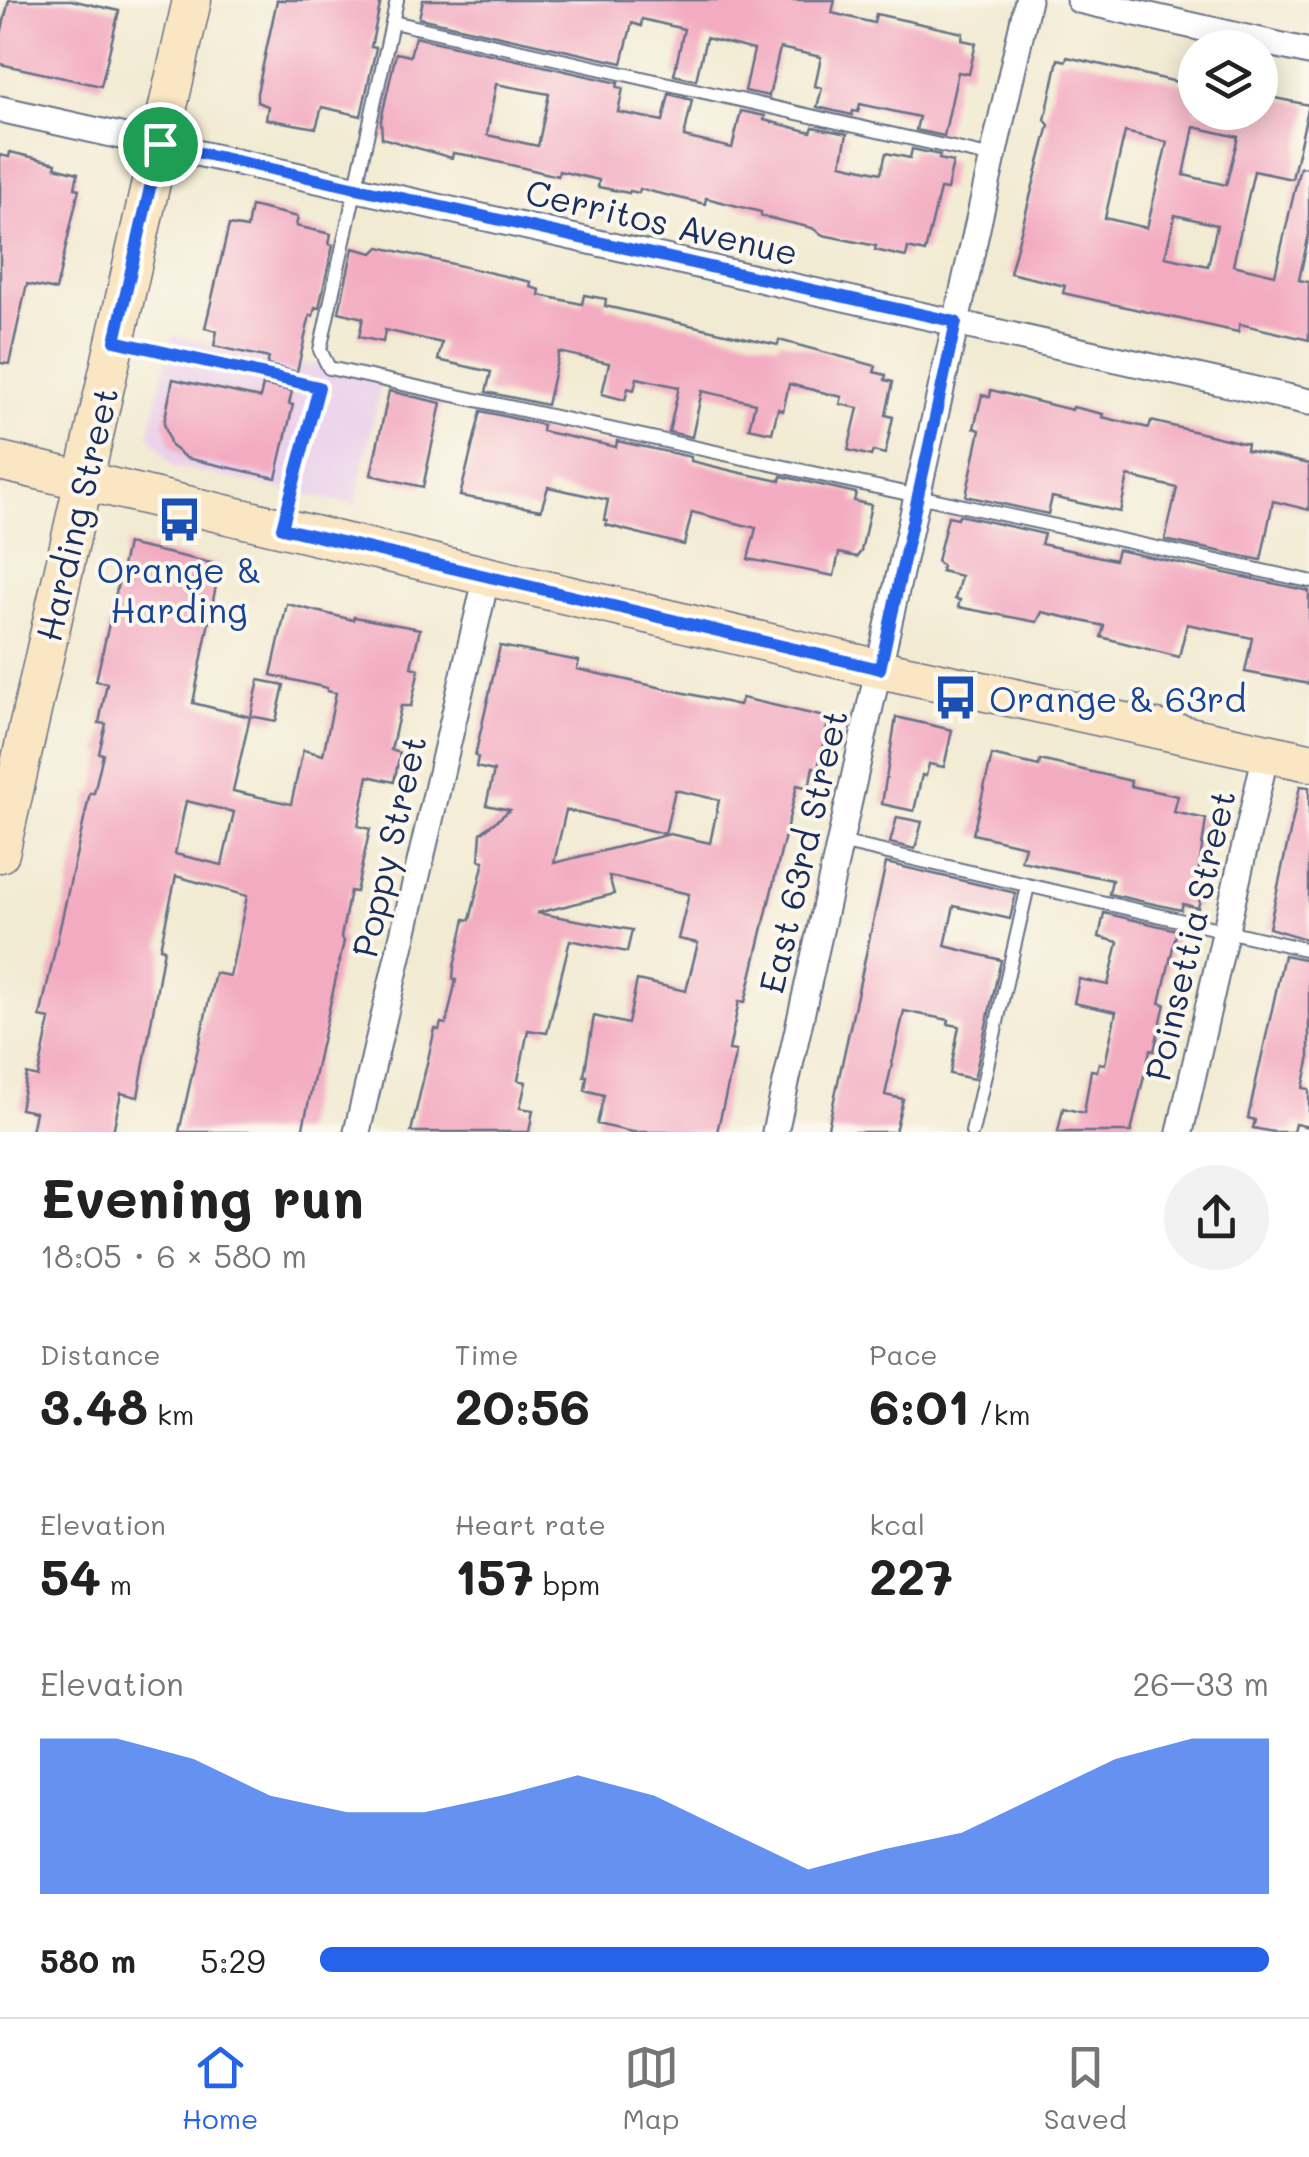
<!DOCTYPE html>
<html lang="en">
<head>
<meta charset="utf-8">
<style>
	:root { --surface:#fff; --page:#f2f2f2; --text:#222; --muted:#767676; --line:#e0e0e0; --accent:#2563eb }
	body { margin:0; font-family:Mali,sans-serif; background:var(--page); color:var(--text); height:100vh; display:flex; flex-direction:column; font-size:38px; white-space:nowrap }
	* { box-sizing:border-box; margin:0 }
	p { font-size:32px; color:var(--muted) }
	.icon { flex:none; width:55px; height:55px; fill:none; stroke:currentColor; stroke-width:2; stroke-linecap:round; stroke-linejoin:round }
	.map { position:relative; height:1132px; overflow:hidden }
	.panel { display:flex; flex-direction:column; background:var(--surface); flex:1 }
	.panel>* { flex:none }
	.fabs { position:absolute; left:1178px; top:30px; display:grid; gap:20px }
	.fabs a { display:grid; place-items:center; width:100px; height:100px; border-radius:50%; background:var(--surface); box-shadow:0 5px 25px #0003; font-size:50px }
	.pin { position:absolute; display:grid; place-items:center; width:85px; height:85px; color:#fff; margin:-42px; border:5px solid #fff; border-radius:50%; box-shadow:0 2px 10px #0007 }
	.round { display:grid; place-items:center; flex:none; width:105px; height:105px; border-radius:52px; background:var(--page) }
	.head { display:flex; align-items:center; justify-content:space-between; height:170px; padding:0 40px }
	h1 { font-size:55px; font-weight:700; line-height:75px }
	.metrics { display:grid; grid-template-columns:repeat(3,1fr); gap:15px; height:170px; padding:10px 40px }
	.metrics div { display:grid; align-content:center }
	.metrics b { font-size:50px; font-weight:700 }
	.metrics small { font-size:28px; font-weight:400 }
	.metrics p { font-size:28px }
	.chart { height:280px; padding:20px 40px }
	.chart p { display:flex; justify-content:space-between }
	.chart svg { width:100%; height:180px; margin-top:10px; fill:var(--accent); opacity:.7 }
	ul { padding:0 40px; list-style:none; font-size:32px }
	li { display:grid; grid-template-columns:160px 120px 1fr; align-items:center; height:75px }
	li i { height:25px; border-radius:12px; background:var(--accent) }
	.dock { display:flex; justify-content:space-around; align-items:center; height:140px; border-top:2px solid var(--line); background:var(--surface); font-size:28px; color:var(--muted) }
	.dock a { display:grid; justify-items:center; gap:5px }
	.dock .current { color:var(--accent) }
	.map>svg:first-child { display:block }
</style>
</head>
<body>
<div class="map">
<svg width="1309" height="1132" viewBox="0 0 1309 1132">
	<rect width="100%" height="100%" fill="#fbf7ec"/>
	<filter id="ink" filterUnits="userSpaceOnUse"><feTurbulence type="fractalNoise" baseFrequency=".01" numOctaves="2"/><feDisplacementMap in="SourceGraphic" scale="20" xChannelSelector="R" yChannelSelector="G"/><feConvolveMatrix kernelMatrix="1 2 1 2 8 2 1 2 1" color-interpolation-filters="sRGB"/></filter>
	<filter id="wash" filterUnits="userSpaceOnUse"><feTurbulence type="fractalNoise" baseFrequency=".0048" numOctaves="4" result="noise"/><feDisplacementMap in="SourceGraphic" scale="40" xChannelSelector="R" yChannelSelector="G"/><feGaussianBlur stdDeviation="2.25" result="paint"/><feColorMatrix in="noise" values="0 0 0 0 0 0 0 0 0 0 0 0 0 0 0 0 0 1.4 0 .05"/><feComposite in="paint" operator="in"/></filter>
	<g filter="url(#wash)">
		<rect width="100%" height="100%" fill="#f2ebd3"/>
		<path fill="#ebd1eb" d="M 172,335 L 382,380 L 355,505 L 173,466 L 149,434 Z"/>
		<g id="blocks">
			<g fill="#f3abc1" fill-rule="evenodd">
				<path d="M 9,0 L 71,0 L 119,11 L 101,86 L 0,64 L 0,38 Z"/>
				<path d="M 277,0 L 381,0 L 371,47 L 376,48 L 361,116 L 322,107 L 316,128 L 266,119 L 268,106 L 257,102 L 257,93 Z"/>
				<path d="M 423,0 L 835,0 L 832,13 L 874,23 L 876,14 L 963,33 L 962,40 L 976,43 L 969,74 L 958,72 L 944,136 L 916,130 L 919,117 L 860,104 L 858,112 L 853,111 L 852,115 L 817,107 L 822,88 L 815,86 L 821,57 L 780,48 L 769,96 L 745,91 L 754,50 L 706,38 L 696,80 L 674,75 L 684,29 L 642,19 L 641,26 L 632,23 L 622,63 L 419,18 Z"/>
				<path d="M 415,37 L 618,83 L 617,87 L 623,88 L 618,112 L 663,121 L 669,94 L 692,100 L 684,137 L 732,148 L 741,111 L 765,116 L 764,120 L 811,132 L 813,127 L 847,134 L 841,164 L 881,173 L 886,153 L 910,158 L 912,149 L 940,155 L 939,159 L 953,162 L 947,190 L 940,189 L 925,252 L 908,248 L 906,257 L 875,250 L 876,246 L 823,235 L 812,228 L 761,216 L 761,212 L 706,198 L 705,204 L 640,189 L 639,193 L 630,191 L 629,193 L 598,187 L 599,180 L 559,171 L 558,176 L 472,156 L 453,153 L 452,158 L 382,138 L 381,120 L 396,53 L 410,56 ZM 496,84 L 549,94 L 538,146 L 487,135 Z"/>
				<path d="M 1067,57 L 1195,86 L 1195,112 L 1261,112 L 1265,96 L 1309,105 L 1292,179 L 1254,171 L 1233,265 L 1275,275 L 1300,167 L 1309,168 L 1309,234 L 1299,280 L 1309,282 L 1309,340 L 1240,324 L 1238,332 L 1063,293 L 1065,286 L 1010,273 L 1049,125 L 1045,120 L 1058,59 L 1066,61 ZM 1194,127 L 1238,137 L 1226,185 L 1184,175 ZM 1125,132 L 1167,142 L 1147,228 L 1105,218 ZM 1175,215 L 1217,225 L 1208,266 L 1165,257 Z"/>
				<path d="M 10,152 L 56,163 L 55,167 L 78,173 L 75,188 L 79,189 L 56,290 L 27,284 L 9,364 L 0,363 L 0,155 L 9,157 Z"/>
				<path d="M 251,206 L 298,217 L 296,226 L 331,234 L 329,244 L 333,245 L 319,308 L 315,307 L 313,316 L 310,315 L 297,372 L 267,365 L 269,358 L 214,346 L 217,331 L 205,328 L 229,225 L 247,228 Z"/>
				<path d="M 379,247 L 531,282 L 530,287 L 540,290 L 539,295 L 582,304 L 584,295 L 606,299 L 605,306 L 778,345 L 779,340 L 876,366 L 874,372 L 886,375 L 885,380 L 893,382 L 886,415 L 893,417 L 885,454 L 873,451 L 871,456 L 848,450 L 858,408 L 840,404 L 842,397 L 789,384 L 783,411 L 778,409 L 772,433 L 749,428 L 755,403 L 702,391 L 692,437 L 669,432 L 679,387 L 637,378 L 634,390 L 628,388 L 625,400 L 602,394 L 609,363 L 559,352 L 547,405 L 486,392 L 491,372 L 438,360 L 442,343 L 385,330 L 383,342 L 359,337 L 363,318 L 339,312 L 353,248 L 373,253 Z"/>
				<path d="M 173,379 L 260,398 L 263,385 L 292,391 L 289,404 L 293,405 L 276,478 L 186,458 L 171,446 L 164,423 Z"/>
				<path d="M 991,390 L 1072,410 L 1073,407 L 1103,414 L 1102,417 L 1149,428 L 1151,421 L 1247,444 L 1246,450 L 1309,464 L 1309,510 L 1273,501 L 1261,560 L 1165,540 L 1177,488 L 1128,476 L 1120,512 L 1052,497 L 1048,514 L 966,496 L 980,430 L 974,428 L 982,395 L 990,397 Z"/>
				<path d="M 389,391 L 441,403 L 423,487 L 371,475 Z"/>
				<path d="M 481,411 L 543,425 L 542,431 L 616,447 L 617,441 L 691,457 L 691,461 L 741,473 L 780,481 L 781,476 L 856,493 L 854,501 L 871,505 L 861,551 L 857,557 L 839,553 L 834,576 L 748,559 L 756,528 L 692,512 L 684,545 L 606,525 L 607,521 L 604,520 L 608,500 L 548,487 L 541,510 L 460,496 Z"/>
				<path d="M 959,515 L 1044,534 L 1041,544 L 1115,560 L 1118,550 L 1309,591 L 1309,684 L 1245,672 L 1252,638 L 1187,624 L 1179,657 L 1101,637 L 1104,626 L 1042,612 L 1037,622 L 958,607 L 960,600 L 955,599 L 961,576 L 941,571 L 942,566 L 937,561 L 948,516 L 958,518 Z"/>
				<path d="M 127,544 L 220,565 L 193,703 L 250,717 L 233,791 L 291,804 L 303,750 L 323,755 L 336,693 L 327,691 L 327,688 L 271,675 L 287,604 L 353,620 L 354,617 L 420,629 L 411,667 L 419,669 L 411,706 L 401,706 L 391,750 L 400,753 L 394,782 L 368,776 L 358,826 L 370,829 L 356,892 L 350,891 L 341,937 L 344,941 L 302,1132 L 179,1132 L 215,973 L 230,976 L 247,896 L 176,876 L 160,948 L 164,949 L 138,1097 L 121,1093 L 113,1132 L 31,1132 L 35,1112 L 20,1109 L 27,1074 L 38,1077 L 50,1019 L 40,1017 L 90,793 L 94,793 L 103,754 L 99,753 L 106,724 L 99,723 L 107,683 L 96,681 ZM 186,801 L 234,812 L 222,865 L 175,854 Z"/>
				<path d="M 500,646 L 579,661 L 577,669 L 739,705 L 742,698 L 829,718 L 818,768 L 813,767 L 809,788 L 797,785 L 745,1002 L 739,1001 L 729,1050 L 736,1051 L 717,1132 L 632,1132 L 597,1124 L 604,1095 L 585,1090 L 587,1076 L 584,1076 L 594,1016 L 628,1024 L 637,980 L 686,991 L 698,943 L 678,939 L 689,894 L 609,876 L 614,894 L 537,913 L 632,930 L 627,952 L 570,940 L 547,1033 L 528,1030 L 518,1080 L 526,1082 L 520,1108 L 533,1110 L 529,1132 L 411,1132 L 435,1029 L 439,1030 L 441,1023 L 446,1024 L 456,980 L 453,979 L 454,967 L 465,919 L 470,920 L 484,861 L 479,860 L 481,833 L 510,810 L 486,805 L 494,771 L 476,767 L 478,757 L 475,756 ZM 675,790 L 719,800 L 710,843 L 670,834 L 554,863 L 566,810 L 665,834 Z"/>
				<path d="M 259,680 L 284,685 L 276,721 L 251,716 Z"/>
				<path d="M 896,717 L 952,730 L 944,767 L 929,764 L 926,776 L 922,775 L 914,811 L 882,804 Z"/>
				<path d="M 992,755 L 1039,766 L 1040,760 L 1131,781 L 1130,786 L 1178,796 L 1174,812 L 1206,819 L 1198,875 L 1205,876 L 1198,908 L 1183,904 L 1181,910 L 1109,894 L 1112,880 L 1021,861 L 1025,846 L 973,834 Z"/>
				<path d="M 1300,786 L 1309,787 L 1309,940 L 1269,928 Z"/>
				<path d="M 897,817 L 922,822 L 915,849 L 890,843 Z"/>
				<path d="M 886,863 L 1016,893 L 1010,919 L 954,906 L 945,946 L 1001,960 L 974,1079 L 950,1074 L 959,1026 L 948,1024 L 949,1020 L 904,1011 L 885,1095 L 903,1099 L 895,1132 L 827,1132 Z"/>
				<path d="M 1104,913 L 1177,930 L 1160,1003 L 1165,1004 L 1154,1051 L 1150,1050 L 1131,1132 L 1058,1132 L 1063,1108 L 1084,1113 L 1091,1070 L 1097,1071 L 1099,1063 L 1105,1064 L 1116,1012 L 1074,1003 L 1079,979 L 1108,985 L 1118,942 L 1099,937 Z"/>
				<path d="M 1284,955 L 1309,960 L 1309,1061 L 1303,1088 L 1309,1089 L 1309,1127 L 1295,1124 L 1293,1132 L 1273,1132 L 1253,1128 L 1255,1120 L 1248,1118 Z"/>
			</g>
		</g>
	</g>
	<g filter="url(#ink)">
		<use href="#blocks" fill-opacity="0" stroke="#667187" stroke-width="2.5"/>
		<g fill="none" stroke-linecap="round" stroke-linejoin="round">
			<defs>
				<g id="lane">
					<path d="M 397,0 L 320,350 L 329,368 L 1309,581"/>
					<path d="M 393,22 L 993,157"/>
					<path d="M 117,342 L 319,387 L 283,526"/>
					<path d="M 840,842 L 1309,950"/>
					<path d="M 972,1132 L 1028,886"/>
				</g>
				<g id="street">
					<path d="M 1079,0 L 1309,52"/>
					<path d="M 0,109 L 1309,402"/>
					<path d="M 357,1132 L 487,576"/>
					<path d="M 775,1132 L 1028,0"/>
					<path d="M 1180,1132 L 1266,753"/>
				</g>
				<g id="secondary">
					<path d="M 0,461 L 880,669 L 1309,762"/>
					<path d="M 0,853 L 192,0"/>
				</g>
			</defs>
			<use href="#lane" stroke="#667187" stroke-width="16"/>
			<use href="#street" stroke="#667187" stroke-width="29"/>
			<use href="#secondary" stroke="#667187" stroke-width="41"/>
			<use href="#lane" stroke="#fff" stroke-width="12"/>
			<use href="#street" stroke="#fff" stroke-width="25"/>
			<use href="#secondary" stroke="#fbe6c4" stroke-width="38"/>
		</g>
	</g>
	<g fill="none" stroke-linecap="round" stroke-linejoin="round" filter="url(#ink)">
		<defs>
			<path id="route" d="M 160,144 L 956,322 L 880,669 L 282,528 L 319,387 L 115,341 Z"/>
		</defs>
		<use href="#route" stroke="#fff" stroke-width="20"/>
		<use href="#route" stroke="#2563eb" stroke-width="12"/>
	</g>
	<defs>
		<symbol id="bus-bare" viewBox="-9 -9 18 18"><path d="M-5-6H5V4H4V6H2V4H-2V6H-4V4H-5ZM-3.5-4V0h7V-4ZM-3.5 1.2v1.5H-2V1.2ZM2 1.2v1.5H3.5V1.2Z" fill="#1a4fb4" stroke="#fbf7ec" stroke-width="2.5" paint-order="stroke"/></symbol>
	</defs>
	<g fill-rule="evenodd">
		<use href="#bus-bare" x="148" y="488" width="63" height="63"/>
		<use href="#bus-bare" x="924" y="666" width="63" height="63"/>
	</g>
	<g text-anchor="middle" dominant-baseline="central" stroke-width="8" stroke-linejoin="round" paint-order="stroke">
		<g font-size="35" fill="#1b2f5e" stroke="#fbf7ec">
			<text transform="translate(662 221) rotate(13)">Cerritos Avenue</text>
			<text transform="translate(76 514) rotate(-77)">Harding Street</text>
			<text transform="translate(388 846) rotate(-77)">Poppy Street</text>
			<text transform="translate(802 851) rotate(-77)">East 63rd Street</text>
			<text transform="translate(1189 935) rotate(-77)">Poinsettia Street</text>
		</g>
		<g font-size="35" fill="#164399" stroke="#fbf7ec">
			<text x="179" y="569">Orange &amp;<tspan x="179" dy="40">Harding</tspan></text>
			<text x="989" y="698" text-anchor="start">Orange &amp; 63rd</text>
		</g>
	</g>
</svg>
<div class="fabs">
<a><svg class="icon" aria-label="layers" viewBox="0 0 24 24"><path d="M12 4l9 5-9 5-9-5zM3 14l9 5 9-5"/></svg></a>
</div>
<div class="pin" style="left:160px;top:144px;background:#1e9e55"><svg class="icon" aria-label="arrive" viewBox="0 0 24 24"><path d="M6 21V4h12l-3 4 3 4H6"/></svg></div>
</div>
<section class="panel">
<div class="head"><div><h1>Evening run</h1><p>18:05 · 6 × 580 m</p></div><a class="round"><svg class="icon" aria-label="share" viewBox="0 0 24 24"><path d="M12 15V3M7 8l5-5 5 5M5 13v7h14v-7"/></svg></a></div>
<div class="metrics">
<div><p>Distance</p><b>3.48<small> km</small></b></div>
<div><p>Time</p><b>20:56</b></div>
<div><p>Pace</p><b>6:01<small> /km</small></b></div>
</div>
<div class="metrics">
<div><p>Elevation</p><b>54<small> m</small></b></div>
<div><p>Heart rate</p><b>157<small> bpm</small></b></div>
<div><p>kcal</p><b>227</b></div>
</div>
<div class="chart"><p><span>Elevation</span>26–33 m</p>
<svg viewBox="0 0 160 44" preserveAspectRatio="none"><path d="M0 44V6L10 6L20 11L30 20L40 24L50 24L60 20L70 15L80 20L90 29L100 38L110 33L120 29L130 20L140 11L150 6L160 6V44z"/></svg>
</div>
<ul>
<li><b>580 m</b>5:29<i style="width:100%"></i></li>
</ul>
</section>
<nav class="dock">
<a class="current"><svg class="icon" aria-label="home" viewBox="0 0 24 24"><path d="M3 11l9-7 9 7M6 9v11h12V9"/></svg>Home</a>
<a><svg class="icon" aria-label="map" viewBox="0 0 24 24"><path d="M3 6l6-2 6 2 6-2v14l-6 2-6-2-6 2zM9 4v14M15 6v14"/></svg>Map</a>
<a><svg class="icon" aria-label="saved" viewBox="0 0 24 24"><path d="M7 4h10v16l-5-4-5 4z"/></svg>Saved</a>
</nav>
</body>
</html>
